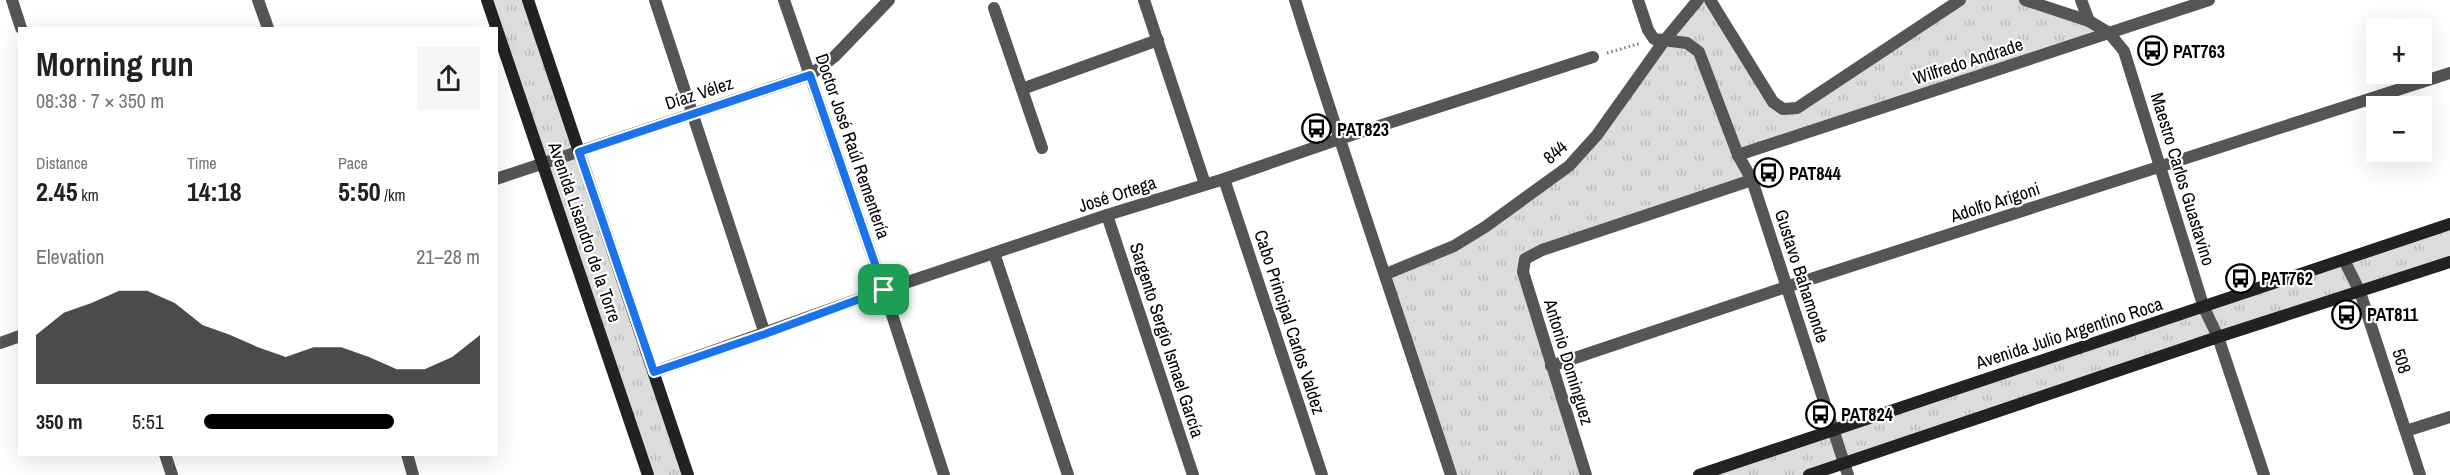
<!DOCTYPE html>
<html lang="en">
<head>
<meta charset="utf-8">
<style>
	:root { --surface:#fff; --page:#f6f6f6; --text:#202124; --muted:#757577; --accent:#000 }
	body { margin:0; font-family:"Archivo Narrow",sans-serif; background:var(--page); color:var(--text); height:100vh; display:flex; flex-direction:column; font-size:22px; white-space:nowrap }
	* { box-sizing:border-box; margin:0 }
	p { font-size:20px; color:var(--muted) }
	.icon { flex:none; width:33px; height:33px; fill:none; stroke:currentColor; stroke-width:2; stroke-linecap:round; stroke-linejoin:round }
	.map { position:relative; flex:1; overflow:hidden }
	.details { position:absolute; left:18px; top:27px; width:480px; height:429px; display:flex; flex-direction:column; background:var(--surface); border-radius:0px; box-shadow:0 6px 24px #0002 }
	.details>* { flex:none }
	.tools { position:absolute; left:2366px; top:18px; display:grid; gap:12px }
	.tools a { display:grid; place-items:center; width:66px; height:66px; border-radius:0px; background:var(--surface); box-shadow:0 6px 24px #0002; font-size:30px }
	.pin { position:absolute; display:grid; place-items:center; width:51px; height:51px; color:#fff; margin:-26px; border-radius:12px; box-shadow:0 3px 9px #0006 }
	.round { display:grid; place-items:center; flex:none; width:63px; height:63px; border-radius:0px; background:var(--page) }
	.head { display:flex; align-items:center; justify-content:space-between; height:102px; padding:0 18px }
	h1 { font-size:33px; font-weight:700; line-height:45px }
	.metrics { display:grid; grid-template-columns:repeat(3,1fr); gap:9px; height:102px; padding:6px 18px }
	.metrics div { display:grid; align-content:center }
	.metrics b { font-size:26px; font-weight:700 }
	.metrics small { font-size:16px; font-weight:400 }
	.metrics p { font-size:16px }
	.chart { height:168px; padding:12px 18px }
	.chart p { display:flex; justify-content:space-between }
	.chart svg { width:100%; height:108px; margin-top:6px; fill:var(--accent); opacity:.7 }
	ul { padding:0 18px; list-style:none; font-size:20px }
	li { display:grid; grid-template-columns:96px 72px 1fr; align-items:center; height:45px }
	li i { height:15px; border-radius:8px; background:var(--accent) }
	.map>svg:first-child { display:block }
</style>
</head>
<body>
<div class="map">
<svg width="2450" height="475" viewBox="0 0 2450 475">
	<defs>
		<pattern id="grass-tufts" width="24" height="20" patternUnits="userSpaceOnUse" patternTransform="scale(1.5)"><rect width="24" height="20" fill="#dcdcdc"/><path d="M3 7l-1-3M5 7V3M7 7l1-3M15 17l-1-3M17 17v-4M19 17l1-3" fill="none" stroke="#bbb"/></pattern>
	</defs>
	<rect width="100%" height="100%" fill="#fff"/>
	<g fill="url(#grass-tufts)">
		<path d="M 487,0 L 528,0 L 688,475 L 648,475 Z"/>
		<path d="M 1698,0 L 1710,0 L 1773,101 L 1797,108 L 1960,0 L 2025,0 L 2109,33 L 1738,155 L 1752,180 L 1525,259 L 1586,475 L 1451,475 L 1386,274 L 1454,246 L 1569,166 Z"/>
		<path d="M 2450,224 L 2450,262 L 1809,475 L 1699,475 Z"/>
	</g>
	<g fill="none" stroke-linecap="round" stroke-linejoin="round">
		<path stroke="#777" stroke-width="3" stroke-dasharray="1.5 3" stroke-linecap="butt" d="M 1607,53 L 1641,43"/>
		<g stroke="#555" stroke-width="12">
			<path d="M 12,0 L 21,28"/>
			<path d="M 258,0 L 268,28"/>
			<path d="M 655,0 L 765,334"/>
			<path d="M 784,0 L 884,290 L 944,475"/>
			<path d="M 1144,0 L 1205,184"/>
			<path d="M 1295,0 C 1345,159 1399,316 1451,475"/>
			<path d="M 1638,0 L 1648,30 L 1654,39 L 1687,43 L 1699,52 L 1738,155 L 1752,180 L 1848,475"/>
			<path d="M 1710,0 L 1773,102 L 1783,109 L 1797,108 L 1960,0"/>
			<path d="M 2025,0 L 2089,21 L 2109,33 L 2124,51 L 2204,308 L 2218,337 L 2264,475"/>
			<path d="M 2081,0 L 2089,21"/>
			<path d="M 994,8 L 1042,148"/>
			<path d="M 1022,89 L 1158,40"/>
			<path d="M 1738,155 L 2209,0"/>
			<path d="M 496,179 L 810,75 L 834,57 L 889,0"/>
			<path d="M 1224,179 L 1322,475"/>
			<path d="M 1107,215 L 1193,475"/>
			<path d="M 994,253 L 1068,475"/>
			<path d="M 2344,260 L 2360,292 L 2420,475"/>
			<path d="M 1386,274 L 1454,246 L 1485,227 L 1569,166 L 1597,135 L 1664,41 L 1698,0"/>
			<path d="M 0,343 L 20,336"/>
			<path d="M 1551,366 L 1786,287 L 2450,73"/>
			<path d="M 654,372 L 884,290 L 1107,215 L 1224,179 L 1339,139 L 1593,57"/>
			<path d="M 2406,431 L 2450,417"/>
			<path d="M 165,454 L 172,475"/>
			<path d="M 407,454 L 413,475"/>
			<path d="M 1586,475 L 1523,272 L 1525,259 L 1542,250 L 1752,180"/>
		</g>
		<g stroke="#222" stroke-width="12">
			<path d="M 487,0 L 648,475"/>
			<path d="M 528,0 L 688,475"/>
			<path d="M 1699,475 L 2450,224"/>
			<path d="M 1809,475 L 2218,337 L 2450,262"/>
		</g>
	</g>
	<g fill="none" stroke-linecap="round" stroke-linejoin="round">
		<defs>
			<path id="route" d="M 810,75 L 884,290 L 765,334 L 654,372 L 579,152 Z"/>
		</defs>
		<use href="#route" stroke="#fff" stroke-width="12"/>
		<use href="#route" stroke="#1a73e8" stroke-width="8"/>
	</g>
	<defs>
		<symbol id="bus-ring" viewBox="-11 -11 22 22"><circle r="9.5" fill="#fff" stroke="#000" stroke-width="1.5"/><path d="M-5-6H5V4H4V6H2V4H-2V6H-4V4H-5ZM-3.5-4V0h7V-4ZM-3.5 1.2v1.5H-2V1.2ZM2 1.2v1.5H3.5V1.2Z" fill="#000"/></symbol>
	</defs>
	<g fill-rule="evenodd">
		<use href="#bus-ring" x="2136" y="34" width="33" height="33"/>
		<use href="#bus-ring" x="1300" y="112" width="33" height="33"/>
		<use href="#bus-ring" x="1752" y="156" width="33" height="33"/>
		<use href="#bus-ring" x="2224" y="262" width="33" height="33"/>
		<use href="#bus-ring" x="2330" y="298" width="33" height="33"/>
		<use href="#bus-ring" x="1804" y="398" width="33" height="33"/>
	</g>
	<g text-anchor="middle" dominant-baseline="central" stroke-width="4.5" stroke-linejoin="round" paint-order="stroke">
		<g font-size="18" font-weight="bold" fill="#000" stroke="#fff" text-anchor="start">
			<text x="2173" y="51">PAT763</text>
			<text x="1337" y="129">PAT823</text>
			<text x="1789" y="173">PAT844</text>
			<text x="2261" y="278">PAT762</text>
			<text x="2367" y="314">PAT811</text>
			<text x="1841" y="414">PAT824</text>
		</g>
		<g font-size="18" fill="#000" stroke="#fff">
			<text transform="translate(1968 61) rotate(-18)">Wilfredo Andrade</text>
			<text transform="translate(699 93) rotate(-18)">Díaz Vélez</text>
			<text transform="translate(853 146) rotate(71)">Doctor José Raúl Rementería</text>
			<text transform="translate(1555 152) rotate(-41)">844</text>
			<text transform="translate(2183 179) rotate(73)">Maestro Carlos Guastavino</text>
			<text transform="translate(1117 194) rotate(-18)">José Ortega</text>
			<text transform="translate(1995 202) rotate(-18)">Adolfo Arigoni</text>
			<text transform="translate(585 232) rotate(71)">Avenida Lisandro de la Torre</text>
			<text transform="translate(1802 276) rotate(72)">Gustavo Bahamonde</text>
			<text transform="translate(1290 322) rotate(72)">Cabo Principal Carlos Valdez</text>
			<text transform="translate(2069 333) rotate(-18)">Avenida Julio Argentino Roca</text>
			<text transform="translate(1167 340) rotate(72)">Sargento Sergio Ismael García</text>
			<text transform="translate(2402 361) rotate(72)">508</text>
			<text transform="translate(1569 362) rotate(73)">Antonio Dominguez</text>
		</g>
	</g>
</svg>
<div class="tools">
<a>+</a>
<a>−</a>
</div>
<div class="pin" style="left:884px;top:290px;background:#1e9e55"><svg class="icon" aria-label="arrive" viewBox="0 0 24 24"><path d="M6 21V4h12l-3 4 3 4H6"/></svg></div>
<section class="details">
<div class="head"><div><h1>Morning run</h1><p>08:38 · 7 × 350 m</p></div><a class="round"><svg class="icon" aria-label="share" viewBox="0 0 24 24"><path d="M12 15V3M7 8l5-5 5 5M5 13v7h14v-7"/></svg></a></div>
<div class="metrics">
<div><p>Distance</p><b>2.45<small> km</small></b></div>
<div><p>Time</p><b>14:18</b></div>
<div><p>Pace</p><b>5:50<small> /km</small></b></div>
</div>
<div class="chart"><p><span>Elevation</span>21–28 m</p>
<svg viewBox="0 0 160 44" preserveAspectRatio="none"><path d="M0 44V24L10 15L20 11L30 6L40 6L50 11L60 20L70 24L80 29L90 33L100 29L110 29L120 33L130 38L140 38L150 33L160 24V44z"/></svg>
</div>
<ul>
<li><b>350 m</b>5:51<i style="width:69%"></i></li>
</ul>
</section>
</div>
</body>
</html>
